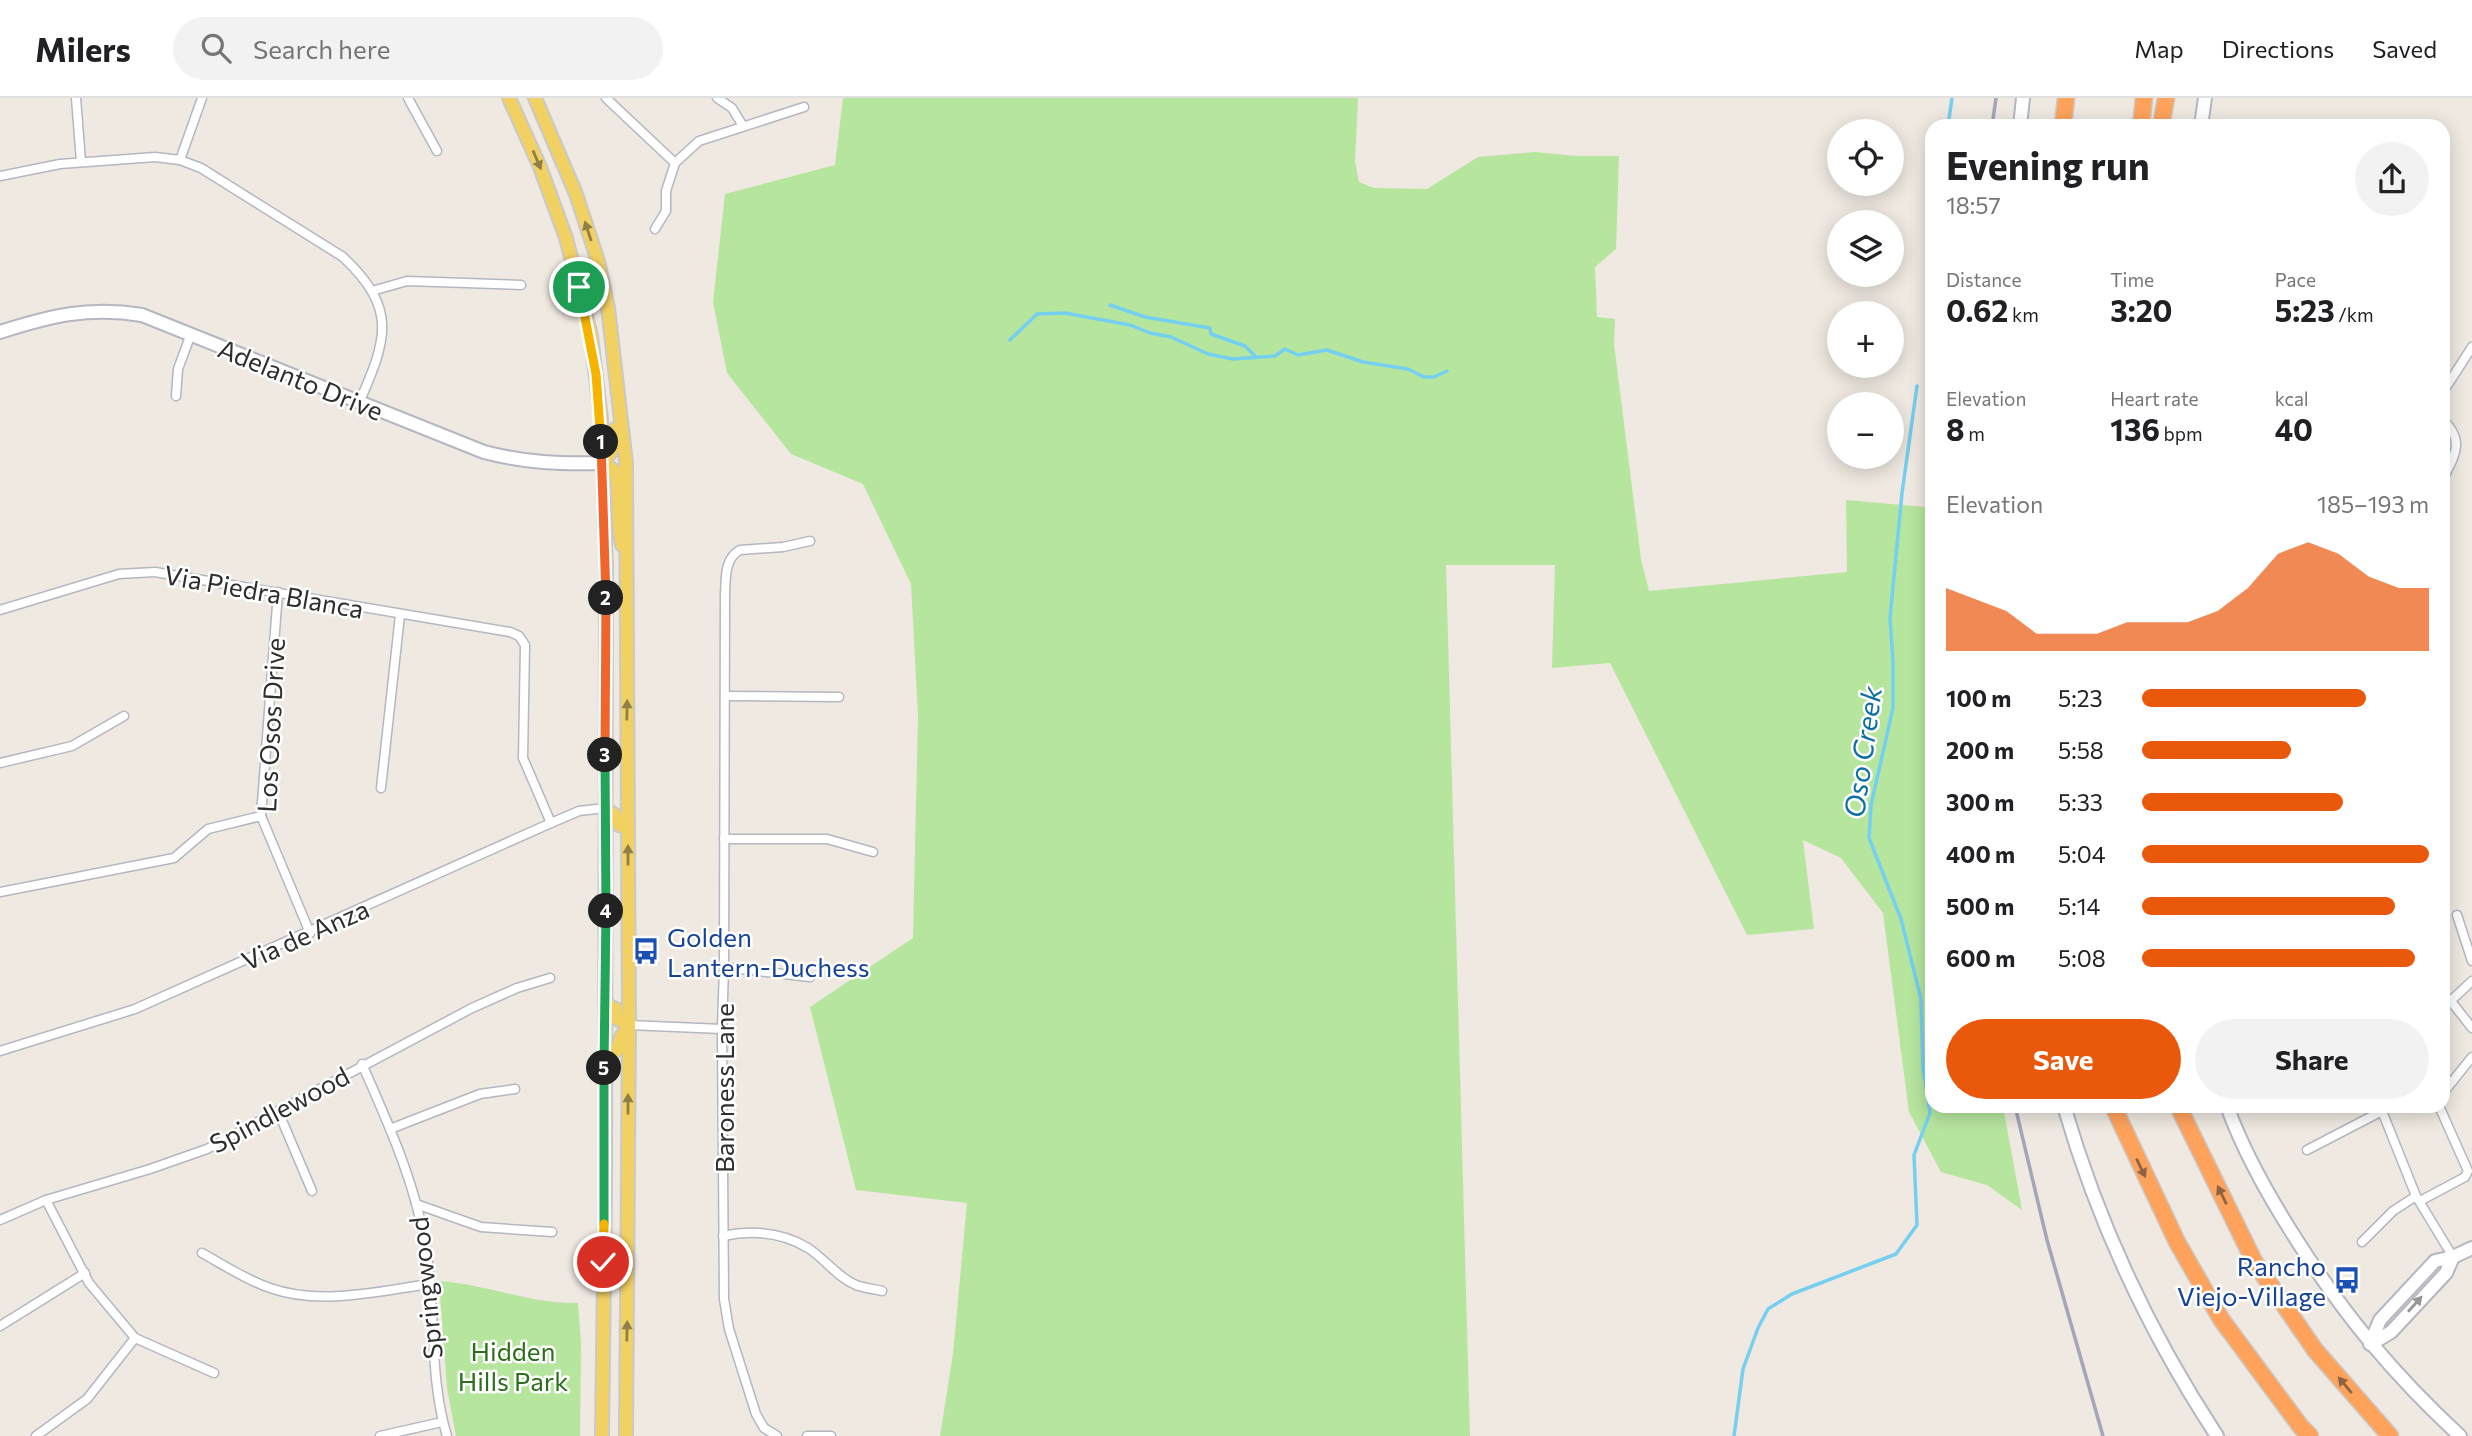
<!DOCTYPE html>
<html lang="en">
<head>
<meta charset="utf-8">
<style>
	:root { --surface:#fff; --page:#f2f2f2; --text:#202124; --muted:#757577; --line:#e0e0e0; --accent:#ea580c }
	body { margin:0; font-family:Commissioner,sans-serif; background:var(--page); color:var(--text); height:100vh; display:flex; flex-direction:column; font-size:26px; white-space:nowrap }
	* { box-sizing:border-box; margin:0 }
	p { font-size:23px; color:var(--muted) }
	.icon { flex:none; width:38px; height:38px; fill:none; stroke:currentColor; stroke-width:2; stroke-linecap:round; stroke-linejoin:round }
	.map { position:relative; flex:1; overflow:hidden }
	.drawer { position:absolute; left:1925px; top:21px; width:525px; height:994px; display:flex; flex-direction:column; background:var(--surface); border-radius:21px; box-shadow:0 4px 18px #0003 }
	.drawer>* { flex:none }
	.tools { position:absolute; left:1827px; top:21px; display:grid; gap:14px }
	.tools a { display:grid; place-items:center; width:77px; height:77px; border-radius:50%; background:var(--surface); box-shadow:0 4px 18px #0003; font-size:35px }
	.pin { position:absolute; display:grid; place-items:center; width:60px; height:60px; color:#fff; margin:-30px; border:4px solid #fff; border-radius:50%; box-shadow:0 2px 7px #0007 }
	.km { position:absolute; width:35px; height:35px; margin:-18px; border-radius:50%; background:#222; color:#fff; font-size:19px; line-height:35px; text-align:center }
	.round { display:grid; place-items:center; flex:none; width:74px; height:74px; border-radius:37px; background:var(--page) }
	.headline { display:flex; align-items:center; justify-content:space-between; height:119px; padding:0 21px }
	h1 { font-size:38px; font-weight:700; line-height:52px }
	.stats { display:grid; grid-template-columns:repeat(3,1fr); gap:10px; height:119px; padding:7px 21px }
	.stats div { display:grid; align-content:center }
	.stats b { font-size:30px; font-weight:700 }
	.stats small { font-size:19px; font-weight:400 }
	.stats p { font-size:19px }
	.chart { height:196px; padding:14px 21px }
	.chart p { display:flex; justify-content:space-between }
	.chart svg { width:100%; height:126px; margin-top:7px; fill:var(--accent); opacity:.7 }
	.button { display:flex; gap:14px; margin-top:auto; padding:14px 21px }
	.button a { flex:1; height:80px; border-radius:42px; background:var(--accent); color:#fff; font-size:28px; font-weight:700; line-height:80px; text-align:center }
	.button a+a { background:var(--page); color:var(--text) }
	ul { padding:0 21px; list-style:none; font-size:23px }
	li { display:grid; grid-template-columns:112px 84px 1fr; align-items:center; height:52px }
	li i { height:18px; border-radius:9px; background:var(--accent) }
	header { display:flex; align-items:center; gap:42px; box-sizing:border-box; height:98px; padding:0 35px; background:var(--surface); border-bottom:2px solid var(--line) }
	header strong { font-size:33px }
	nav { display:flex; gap:38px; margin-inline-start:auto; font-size:24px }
	.search { width:490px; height:63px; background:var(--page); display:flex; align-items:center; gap:18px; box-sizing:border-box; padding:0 24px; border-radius:38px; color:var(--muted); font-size:26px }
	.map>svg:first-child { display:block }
</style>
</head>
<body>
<header>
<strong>Milers</strong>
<div class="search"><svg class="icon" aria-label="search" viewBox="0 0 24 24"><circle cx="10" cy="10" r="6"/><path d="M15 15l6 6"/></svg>Search here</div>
<nav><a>Map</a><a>Directions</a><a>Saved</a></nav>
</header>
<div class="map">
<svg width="2472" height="1338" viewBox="0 0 2472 1338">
	<rect width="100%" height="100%" fill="#efe9e1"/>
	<g fill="#b6e59e">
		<path d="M 843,0 L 1358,0 L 1355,63 L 1359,84 L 1374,90 L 1427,91 L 1478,59 L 1535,54 L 1577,58 L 1619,58 L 1616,151 L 1595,169 L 1597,219 L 1615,221 L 1614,246 L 1641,461 L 1649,493 L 1847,474 L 1846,402 L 1925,409 L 1932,470 L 1932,1008 L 2003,1008 L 2022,1112 L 1987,1087 L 1941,1074 L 1909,1014 L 1883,815 L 1841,760 L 1803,742 L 1814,831 L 1747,837 L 1610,565 L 1552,570 L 1555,467 L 1446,467 L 1470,1338 L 940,1338 L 953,1256 L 967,1105 L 856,1092 L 810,909 L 913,840 L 918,618 L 911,486 L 863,386 L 791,356 L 727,275 L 713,204 L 725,96 L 835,67 Z"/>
		<path d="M 439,1183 C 486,1186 530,1206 578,1205 L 581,1245 L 580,1338 L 456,1338 L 447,1290 Z"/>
	</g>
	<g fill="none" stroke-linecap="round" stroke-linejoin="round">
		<g stroke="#75cff0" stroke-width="3.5">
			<path d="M 1948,28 L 1952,0"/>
			<path d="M 1110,207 L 1145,219 L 1210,230 L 1211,236 L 1245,248 L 1256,259"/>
			<path d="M 1010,242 L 1037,216 L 1065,215 L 1130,227 L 1150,235 L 1171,239 L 1208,256 L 1233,261 L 1275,258 L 1285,251 L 1298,257 L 1327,252 L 1363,264 L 1408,271 L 1424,279 L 1434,279 L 1447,273"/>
			<path d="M 1734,1338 L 1743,1271 L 1758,1230 L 1768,1211 L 1792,1196 L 1896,1156 L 1917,1127 L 1914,1057 L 1930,1015 L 1923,970 L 1921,901 L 1901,821 L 1869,740 L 1871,707 L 1893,610 L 1893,564 L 1890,520 L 1902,395 L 1917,288"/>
		</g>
		<defs>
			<g id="street">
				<path d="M 76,0 L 81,64"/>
				<path d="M 408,0 L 437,53"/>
				<path d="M 606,0 L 675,65"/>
				<path d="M 717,0 L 732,10 L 743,28"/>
				<path d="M 180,62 L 202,0"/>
				<path d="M 0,78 L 60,66 L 155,59 L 180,62 L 201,70 L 343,159 C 398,211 387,241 359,305"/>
				<path d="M 655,131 L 666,113 L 666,93 L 675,65 L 699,43 L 804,9"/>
				<path d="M 372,193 L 407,183 L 521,187"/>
				<path d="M 2443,294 L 2472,249"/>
				<path d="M 176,298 L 178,271 L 191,236"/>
				<path d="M 2443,322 C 2465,343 2455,357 2443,381"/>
				<path d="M 278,494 L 261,718 L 310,835"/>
				<path d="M 0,512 L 119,476 L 155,474 L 510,534 L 519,538 L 525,547 L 523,660 L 551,725"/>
				<path d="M 725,598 L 839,599"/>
				<path d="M 0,665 L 72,648 L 124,618"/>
				<path d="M 381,690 L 400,517"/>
				<path d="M 724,741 L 827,741 L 873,754"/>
				<path d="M 0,794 L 174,760 L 208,731 L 261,718"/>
				<path d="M 2457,817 L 2472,863"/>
				<path d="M 724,869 L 810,879"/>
				<path d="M 2450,902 L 2472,930"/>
				<path d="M 2443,910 L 2472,883"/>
				<path d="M 629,927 L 722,931"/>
				<path d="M 0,953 L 135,911 L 551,725 L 579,713 L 605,710"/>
				<path d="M 362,966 C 389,1027 418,1091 427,1158 C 436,1218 429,1279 447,1338"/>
				<path d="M 2443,995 L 2472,959"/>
				<path d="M 2382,1008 L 2382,1013 L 2416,1098 L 2453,1159"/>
				<path d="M 278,1013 L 312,1093"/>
				<path d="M 390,1031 L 480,996 L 515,991"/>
				<path d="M 2307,1052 L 2382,1013"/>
				<path d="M 46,1102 L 89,1185 L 135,1240 L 214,1275"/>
				<path d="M 2420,1103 L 2465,1079 L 2468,1073 L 2439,1008"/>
				<path d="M 416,1106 L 481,1129 L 552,1134"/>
				<path d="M 0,1122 L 46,1102 L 150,1071 L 207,1051 L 472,910 L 517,890 L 550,880"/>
				<path d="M 723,1138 C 752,1132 782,1134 808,1150 C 825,1161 837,1179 856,1187 C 864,1190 874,1191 882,1193"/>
				<path d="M 2362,1144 L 2393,1113 L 2416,1098"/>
				<path d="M 202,1155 C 224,1167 246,1182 270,1190 C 321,1208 378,1193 430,1186"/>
				<path d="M 0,1228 L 85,1175"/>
				<path d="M 36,1338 L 87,1301 L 135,1240"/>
				<path d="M 380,1338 L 442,1324"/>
				<path d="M 777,1338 L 764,1330 L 756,1316 L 729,1231 L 724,1201 L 722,931 L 724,869 L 725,496 C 726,480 724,461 740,452 L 783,449 L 810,443"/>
				<path d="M 807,1338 L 831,1338"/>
			</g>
			<g id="secondary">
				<path d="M 2020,28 L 2023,0"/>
				<path d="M 2201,28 L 2205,0"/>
				<path d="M 0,234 C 50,218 89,208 142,217 L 484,354 C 526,365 560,366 602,365"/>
				<path d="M 2064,1008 C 2098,1125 2150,1236 2217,1338"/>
				<path d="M 2227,1008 C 2244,1055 2269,1099 2296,1141 C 2344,1217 2394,1277 2460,1338"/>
				<path d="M 2370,1246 L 2380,1222 L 2435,1163 L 2453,1159 L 2472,1150"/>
				<path d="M 2371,1246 L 2391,1234 L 2446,1175 L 2453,1159"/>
			</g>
			<g id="primary">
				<path d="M 509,0 L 540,69 L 566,140 L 591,238 L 601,321 L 606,469 L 605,1097 L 602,1338"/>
				<path d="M 535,0 L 576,96 L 598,163 L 608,210 L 626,365 L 629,927 L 626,1338"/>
				<path d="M 615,331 C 616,346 613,354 602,365 L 615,373 C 621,397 616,422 622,447"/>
				<path d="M 605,710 L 616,718 L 619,727 L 628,730"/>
				<path d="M 605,902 L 609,908 L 616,911 L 617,921 L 629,927"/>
				<path d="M 604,961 L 617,952 L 621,939 L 629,927"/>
			</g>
			<g id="highway">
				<path d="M 2063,28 L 2066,0"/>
				<path d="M 2141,28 L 2144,0"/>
				<path d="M 2161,28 L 2166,0"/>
				<path d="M 2113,1008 L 2177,1144 L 2221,1221 L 2301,1329 L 2310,1338"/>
				<path d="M 2178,1008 L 2254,1163 L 2315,1252 L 2390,1338"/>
			</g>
		</defs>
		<use href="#street" stroke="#b4b7c1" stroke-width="11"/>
		<use href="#secondary" stroke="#b4b7c1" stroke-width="16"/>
		<use href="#primary" stroke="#c9c9c9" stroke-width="16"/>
		<use href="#highway" stroke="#c9c9c9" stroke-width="19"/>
		<use href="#street" stroke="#fff" stroke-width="8"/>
		<use href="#secondary" stroke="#fff" stroke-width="12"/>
		<use href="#primary" stroke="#f2d163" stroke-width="12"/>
		<use href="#highway" stroke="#ffa35c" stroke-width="16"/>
		<g stroke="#a3a6b8" stroke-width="3.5">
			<path d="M 1992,28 L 1996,0"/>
			<path d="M 2015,1008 L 2047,1142 L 2103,1338"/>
		</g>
	</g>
	<defs><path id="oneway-solid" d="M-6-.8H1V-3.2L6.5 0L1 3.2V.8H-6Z" transform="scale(1.75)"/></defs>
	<g fill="#908048">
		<use href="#oneway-solid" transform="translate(537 62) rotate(67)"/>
		<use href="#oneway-solid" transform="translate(588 133) rotate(-108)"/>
		<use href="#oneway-solid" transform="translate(627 612) rotate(-89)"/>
		<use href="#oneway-solid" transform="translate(628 757) rotate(-90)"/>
		<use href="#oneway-solid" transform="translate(628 1006) rotate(-90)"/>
		<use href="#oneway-solid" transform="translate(627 1233) rotate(-89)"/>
	</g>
	<g fill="#8c6343">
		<use href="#oneway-solid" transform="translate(2141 1070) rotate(64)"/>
		<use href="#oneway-solid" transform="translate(2222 1097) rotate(-116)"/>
		<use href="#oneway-solid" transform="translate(2345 1287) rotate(-130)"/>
	</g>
	<use fill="#969696" href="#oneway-solid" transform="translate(2415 1206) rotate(-48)"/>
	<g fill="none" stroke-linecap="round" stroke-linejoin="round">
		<defs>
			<path id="split-1" d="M 579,189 L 596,276 L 601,344"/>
			<path id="split-2" d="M 601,344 L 606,500"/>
			<path id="split-3" d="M 605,657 L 606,500"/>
			<path id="split-4" d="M 605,657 L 606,813"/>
			<path id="split-5" d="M 604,970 L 606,813"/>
			<path id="split-6" d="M 604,970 L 604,1126"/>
			<path id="split-7" d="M 603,1164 L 604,1126"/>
		</defs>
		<use href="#split-1" stroke="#fff" stroke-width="14"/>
		<use href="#split-2" stroke="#fff" stroke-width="14"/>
		<use href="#split-3" stroke="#fff" stroke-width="14"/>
		<use href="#split-4" stroke="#fff" stroke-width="14"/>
		<use href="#split-5" stroke="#fff" stroke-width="14"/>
		<use href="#split-6" stroke="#fff" stroke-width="14"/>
		<use href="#split-7" stroke="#fff" stroke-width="14"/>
		<use href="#split-1" stroke="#f5b400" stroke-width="9"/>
		<use href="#split-2" stroke="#f0652b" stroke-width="9"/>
		<use href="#split-3" stroke="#f0652b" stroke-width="9"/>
		<use href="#split-4" stroke="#22a559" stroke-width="9"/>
		<use href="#split-5" stroke="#22a559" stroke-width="9"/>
		<use href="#split-6" stroke="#22a559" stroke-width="9"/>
		<use href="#split-7" stroke="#f5b400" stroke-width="9"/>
	</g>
	<defs>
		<symbol id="bus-bare" viewBox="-9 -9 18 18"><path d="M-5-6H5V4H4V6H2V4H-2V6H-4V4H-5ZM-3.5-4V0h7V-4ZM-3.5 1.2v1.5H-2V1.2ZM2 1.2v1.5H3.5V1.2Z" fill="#1a4fb4" stroke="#fff" stroke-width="2.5" paint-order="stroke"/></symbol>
	</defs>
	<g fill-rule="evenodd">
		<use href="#bus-bare" x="627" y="834" width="38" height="38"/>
		<use href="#bus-bare" x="2328" y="1163" width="38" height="38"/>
	</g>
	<g text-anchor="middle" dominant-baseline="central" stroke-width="5" stroke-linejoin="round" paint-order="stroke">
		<g font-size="26" fill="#2e2e2e" stroke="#fff">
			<text transform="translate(301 281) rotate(22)">Adelanto Drive</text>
			<text transform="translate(264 493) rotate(10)">Via Piedra Blanca</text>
			<text transform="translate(270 627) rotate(-87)">Los Osos Drive</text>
			<text transform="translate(305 836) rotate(-24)">Via de Anza</text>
			<text transform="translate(723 990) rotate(-90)">Baroness Lane</text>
			<text transform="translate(279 1011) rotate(-28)">Spindlewood</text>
			<text transform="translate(425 1190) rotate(-96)">Springwood</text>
		</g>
		<g font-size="26" fill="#164399" stroke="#fff" text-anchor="start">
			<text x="667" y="838">Golden<tspan x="667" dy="30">Lantern-Duchess</tspan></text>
			<text x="2326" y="1167" text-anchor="end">Rancho<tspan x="2326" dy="30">Viejo-Village</tspan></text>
		</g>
		<g font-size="26" fill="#2c6e1b" stroke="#fff">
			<text x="513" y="1252">Hidden<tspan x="513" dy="30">Hills Park</tspan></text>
		</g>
		<g font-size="28" font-style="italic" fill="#0d6fa3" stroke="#fff">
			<text transform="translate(1862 654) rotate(-82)">Oso Creek</text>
		</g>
	</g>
</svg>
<div class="tools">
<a><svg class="icon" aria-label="locate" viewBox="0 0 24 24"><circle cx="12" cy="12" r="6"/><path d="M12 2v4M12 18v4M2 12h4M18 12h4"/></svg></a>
<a><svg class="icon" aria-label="layers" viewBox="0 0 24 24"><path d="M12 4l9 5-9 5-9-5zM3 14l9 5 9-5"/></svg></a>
<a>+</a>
<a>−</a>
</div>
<div class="pin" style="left:579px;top:189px;background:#1e9e55"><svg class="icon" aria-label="arrive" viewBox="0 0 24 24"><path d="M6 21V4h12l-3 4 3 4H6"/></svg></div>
<div class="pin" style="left:603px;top:1164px;background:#d93025"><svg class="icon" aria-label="check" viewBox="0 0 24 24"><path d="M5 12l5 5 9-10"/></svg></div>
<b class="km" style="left:601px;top:344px">1</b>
<b class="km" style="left:606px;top:500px">2</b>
<b class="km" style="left:605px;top:657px">3</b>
<b class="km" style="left:606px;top:813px">4</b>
<b class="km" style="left:604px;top:970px">5</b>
<section class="drawer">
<div class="headline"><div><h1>Evening run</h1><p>18:57</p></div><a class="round"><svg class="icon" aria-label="share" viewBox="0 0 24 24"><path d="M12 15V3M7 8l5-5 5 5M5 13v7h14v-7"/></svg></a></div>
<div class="stats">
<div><p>Distance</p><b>0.62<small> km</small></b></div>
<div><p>Time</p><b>3:20</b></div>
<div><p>Pace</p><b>5:23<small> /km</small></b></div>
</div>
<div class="stats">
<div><p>Elevation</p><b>8<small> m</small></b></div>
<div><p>Heart rate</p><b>136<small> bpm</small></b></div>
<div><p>kcal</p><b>40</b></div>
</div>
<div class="chart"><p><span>Elevation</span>185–193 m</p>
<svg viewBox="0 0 160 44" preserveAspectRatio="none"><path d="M0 44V22L10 26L20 30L30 38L40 38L50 38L60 34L70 34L80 34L90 30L100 22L110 10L120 6L130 10L140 18L150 22L160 22V44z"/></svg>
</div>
<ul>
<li><b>100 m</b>5:23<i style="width:78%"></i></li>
<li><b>200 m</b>5:58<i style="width:52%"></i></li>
<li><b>300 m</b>5:33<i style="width:70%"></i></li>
<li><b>400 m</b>5:04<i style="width:100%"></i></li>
<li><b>500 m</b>5:14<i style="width:88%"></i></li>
<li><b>600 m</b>5:08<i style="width:95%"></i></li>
</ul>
<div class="button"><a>Save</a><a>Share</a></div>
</section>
</div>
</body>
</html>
